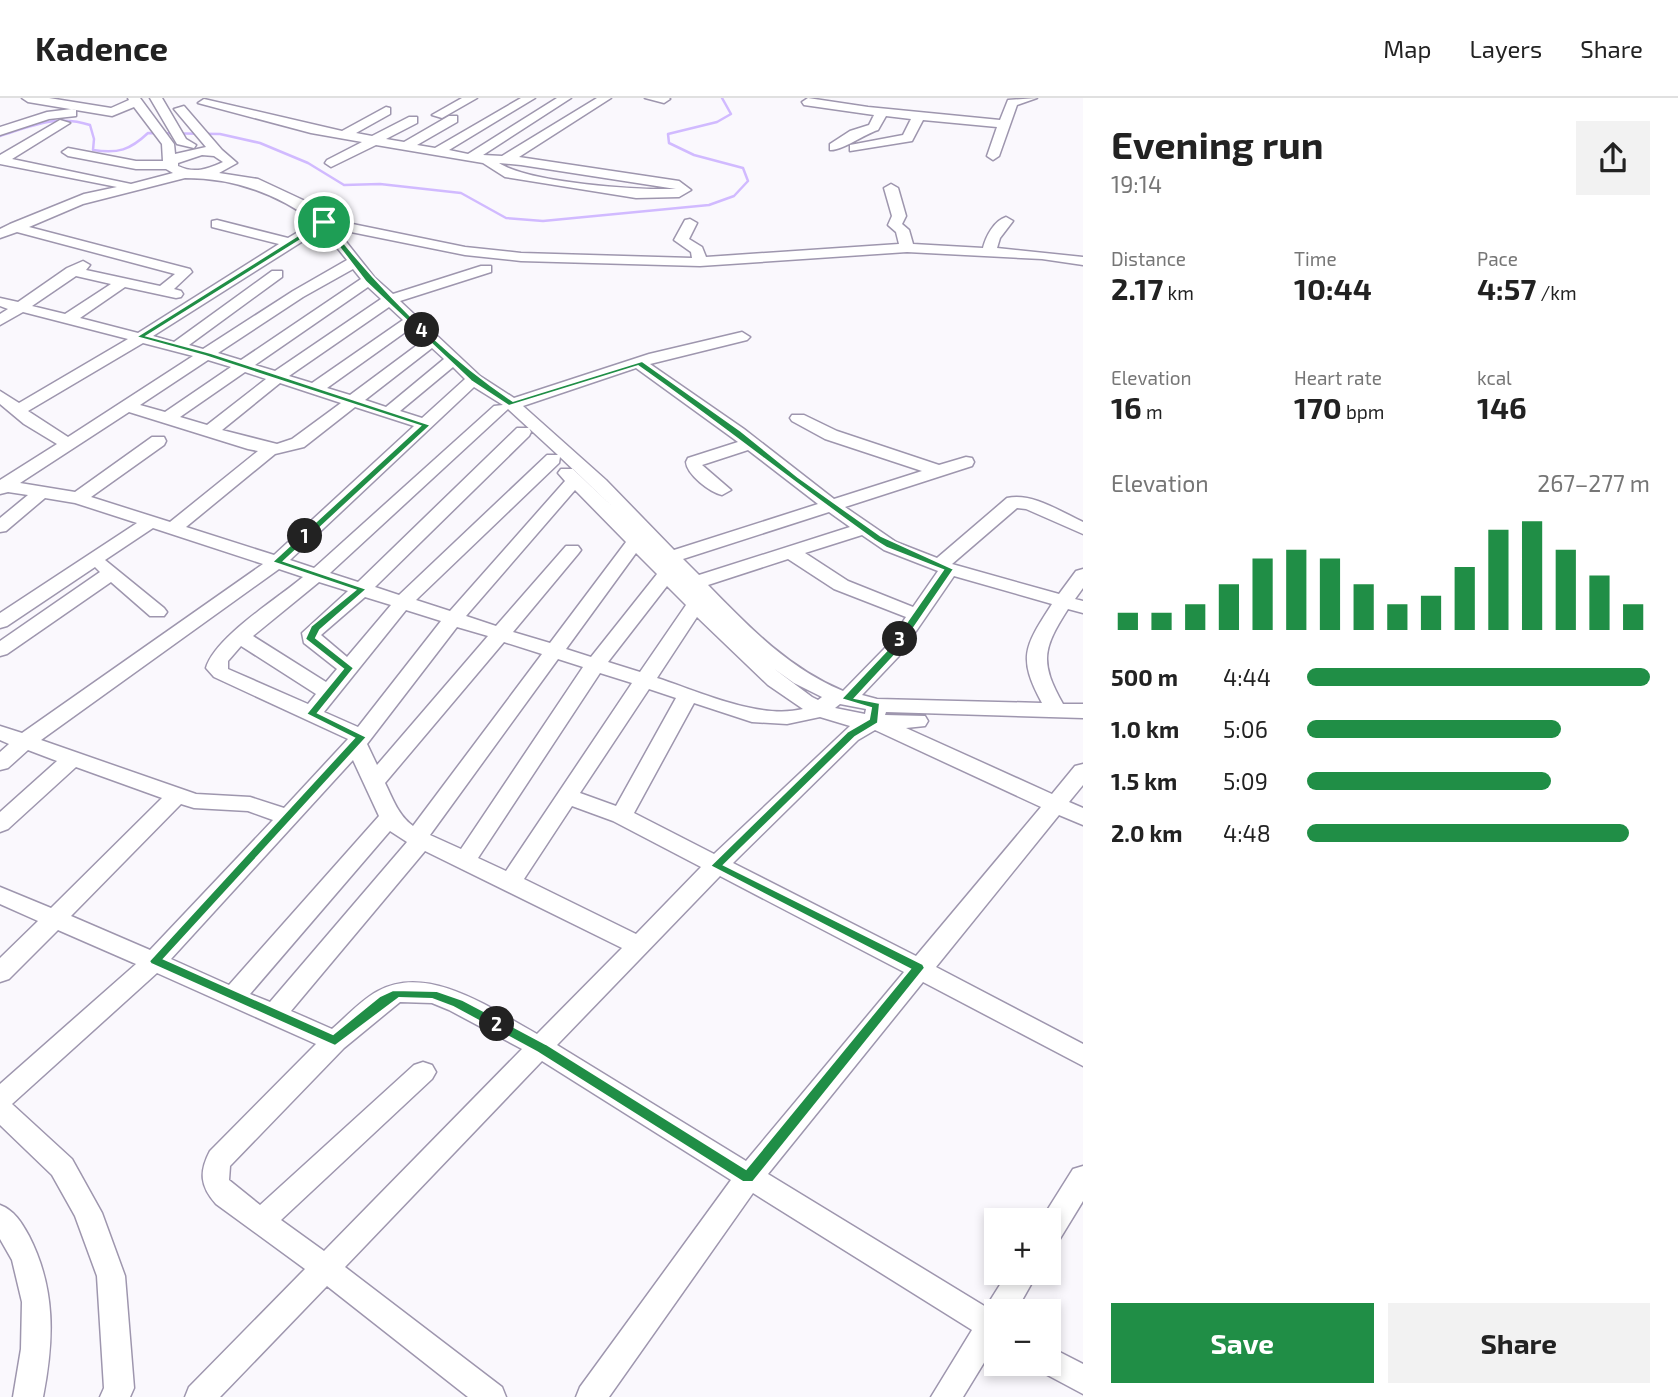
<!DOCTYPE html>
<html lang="en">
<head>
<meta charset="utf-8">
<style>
	:root { --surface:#fff; --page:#f2f2f2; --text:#222; --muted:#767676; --line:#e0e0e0; --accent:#208e46 }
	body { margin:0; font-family:"Exo 2",sans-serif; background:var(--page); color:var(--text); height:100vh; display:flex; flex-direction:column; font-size:26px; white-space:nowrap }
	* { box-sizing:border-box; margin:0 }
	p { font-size:23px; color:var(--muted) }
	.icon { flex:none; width:38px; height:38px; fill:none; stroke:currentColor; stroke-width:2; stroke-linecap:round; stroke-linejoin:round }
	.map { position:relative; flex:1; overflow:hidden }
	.panel { display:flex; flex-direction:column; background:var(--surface); width:595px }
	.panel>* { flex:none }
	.tools { position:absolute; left:984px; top:1110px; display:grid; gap:14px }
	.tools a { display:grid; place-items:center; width:77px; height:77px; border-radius:0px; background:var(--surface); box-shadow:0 4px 10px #0003; font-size:35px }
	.pin { position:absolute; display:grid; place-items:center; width:60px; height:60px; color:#fff; margin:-30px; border:4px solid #fff; border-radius:50%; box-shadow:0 2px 7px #0007 }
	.km { position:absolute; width:35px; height:35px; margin:-18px; border-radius:50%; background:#222; color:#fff; font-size:19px; line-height:35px; text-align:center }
	.round { display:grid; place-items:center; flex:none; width:74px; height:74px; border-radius:0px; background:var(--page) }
	.head { display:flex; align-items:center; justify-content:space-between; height:119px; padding:0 28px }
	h1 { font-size:38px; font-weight:700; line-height:52px }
	.figures { display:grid; grid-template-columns:repeat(3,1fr); gap:10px; height:119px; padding:7px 28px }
	.figures div { display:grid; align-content:center }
	.figures b { font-size:30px; font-weight:700 }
	.figures small { font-size:19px; font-weight:400 }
	.figures p { font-size:19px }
	.chart { height:196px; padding:14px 28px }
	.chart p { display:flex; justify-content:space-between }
	.chart svg { width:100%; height:126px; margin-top:7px; stroke:var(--accent); stroke-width:6 }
	.action { display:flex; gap:14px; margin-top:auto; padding:14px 28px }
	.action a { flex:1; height:80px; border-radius:0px; background:var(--accent); color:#fff; font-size:28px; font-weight:700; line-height:80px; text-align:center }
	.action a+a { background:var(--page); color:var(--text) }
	ul { padding:0 28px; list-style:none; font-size:23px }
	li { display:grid; grid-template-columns:112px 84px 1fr; align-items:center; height:52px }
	li i { height:18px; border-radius:9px; background:var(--accent) }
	header { display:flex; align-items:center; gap:42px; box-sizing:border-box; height:98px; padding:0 35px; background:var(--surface); border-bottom:2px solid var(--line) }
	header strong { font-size:33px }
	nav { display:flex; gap:38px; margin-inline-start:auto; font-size:24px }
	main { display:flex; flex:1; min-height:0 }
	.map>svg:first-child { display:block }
</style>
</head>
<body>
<header>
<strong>Kadence</strong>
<nav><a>Map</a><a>Layers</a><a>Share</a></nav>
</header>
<main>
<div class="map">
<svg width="1083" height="1299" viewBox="0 0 1083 1299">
	<rect width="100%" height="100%" fill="#faf8fd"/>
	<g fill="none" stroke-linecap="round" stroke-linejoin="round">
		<path stroke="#d1baff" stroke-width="2.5" d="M 0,38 C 32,28 57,16 90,27 L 94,41 L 93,52 C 118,56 130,52 148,35 L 220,36 L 260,45 L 308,65 L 344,87 L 380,86 L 461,95 L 506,120 L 543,123 L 709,107 L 734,98 L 748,83 L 743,70 L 694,57 L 669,45 L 668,36 L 717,24 L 731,16 L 722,0"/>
		<defs>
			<g id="minor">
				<path d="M 22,0 L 49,0 L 111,10 L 129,2 L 128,0 L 140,0 L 174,46 L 175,56 L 206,49 L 174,11 L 184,8 L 222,52 L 237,65 L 219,75 L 258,81 L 303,102 L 328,121 L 465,149 L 521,155 L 692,160 L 691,154 L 674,142 L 685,122 L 690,121 L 697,125 L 689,141 L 702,149 L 706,159 L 899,146 L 896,134 L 888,127 L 892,118 L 884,90 L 891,86 L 898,90 L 906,118 L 902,126 L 909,132 L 913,146 L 983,150 C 986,138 994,123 1006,119 L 1013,123 L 1000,140 L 997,150 L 1083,159 L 1083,167 L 1042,161 L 907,154 L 700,168 L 521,163 L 465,157 L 336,131 L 374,179 L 393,196 L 481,168 L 491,168 L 491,174 L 400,203 L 480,278 L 514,300 L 649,256 L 742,234 L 750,239 L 747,242 L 650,266 L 744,331 L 834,401 L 922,373 L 825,341 L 792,323 L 790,320 L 792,317 L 804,317 L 837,333 L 939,367 L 966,359 L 972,360 L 974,364 L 972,368 L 845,409 L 896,444 L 937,460 L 1007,400 C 1032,394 1061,414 1083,424 L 1083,436 L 1026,411 L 1017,410 L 952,466 L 1059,496 L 1076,473 L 1083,471 L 1083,490 L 1075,501 L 1083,503 L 1083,515 L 1068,511 C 1043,550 1039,564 1063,606 L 1083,606 L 1083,620 L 886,614 L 885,617 L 925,618 L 928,623 L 925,628 L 906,630 L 1052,696 L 1075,668 L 1083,666 L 1083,687 L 1069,704 L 1083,710 L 1083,727 L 1059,717 L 936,869 L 1083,946 L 1083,968 L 923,884 L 768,1076 L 986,1209 L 1008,1174 L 1038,1174 L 1016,1213 L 996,1213 L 996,1245 L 963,1299 L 931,1299 L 972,1232 L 753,1095 L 609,1299 L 576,1299 L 580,1289 L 731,1082 L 542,963 L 345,1169 L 502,1289 L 506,1299 L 468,1299 L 327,1188 L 220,1299 L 185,1299 L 189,1289 L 305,1171 L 216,1106 C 200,1088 199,1074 210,1053 L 316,946 L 157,875 L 12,1006 L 72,1061 L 102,1115 L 125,1178 L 134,1290 L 130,1299 L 100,1299 L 104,1290 L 97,1178 L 75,1118 L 52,1077 L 0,1027 L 0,986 L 136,866 L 58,832 L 9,881 L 0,884 L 0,860 L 38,823 L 0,806 L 0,789 L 51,810 L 162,700 L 76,669 L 8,731 L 0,734 L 0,714 L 57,663 L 28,652 L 8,670 L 0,672 L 0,654 L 9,646 L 0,642 L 0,628 L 22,635 L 263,466 L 153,430 L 105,462 L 164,510 L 167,514 L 164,518 L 150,518 L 111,484 L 7,556 L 0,558 L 0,543 L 100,474 L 95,469 L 7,528 L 0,530 L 0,515 L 137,425 L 75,405 L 45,400 L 6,433 L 0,434 L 0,420 L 28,397 L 8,394 L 0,396 L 0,382 L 57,346 L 24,326 L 0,306 L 0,293 L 19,305 L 128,241 L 23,214 L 0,227 L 0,216 L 8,211 L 0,208 L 0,200 L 18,204 L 67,170 L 83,163 L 90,167 L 86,172 L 160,188 L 175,176 L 17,134 L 0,140 L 0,131 L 10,126 L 84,96 L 117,89 L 0,66 L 0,57 L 60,22 L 70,25 L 12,61 L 131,86 L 173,75 L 166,71 L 136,71 L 68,58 L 62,54 L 68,50 L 136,63 L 163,63 L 162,46 L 134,9 L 112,18 L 28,4 ZM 202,57 L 214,58 L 223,64 C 207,71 195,76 178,68 L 178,65 ZM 185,80 C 234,80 276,95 315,124 L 288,140 L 217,122 L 212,123 L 212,129 L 279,146 L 138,235 L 80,220 L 125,189 L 176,200 L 181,199 L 183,196 L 181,193 L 174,191 L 192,174 L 190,171 L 29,129 L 83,106 ZM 322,131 L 347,162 L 293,193 L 203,251 L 189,247 L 282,179 L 282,173 L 272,173 L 174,244 L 153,238 ZM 353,171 L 361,181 L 241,262 L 218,255 L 303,199 ZM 76,178 L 111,186 L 65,216 L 32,208 ZM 368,189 L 381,201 L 275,273 L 255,267 ZM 389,209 L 403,222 L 312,285 L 289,278 ZM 411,230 L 424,242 L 350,297 L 327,290 ZM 143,245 L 193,258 L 68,339 L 28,313 ZM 432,250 L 444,261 L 386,309 L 365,302 ZM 208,262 L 231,269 L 165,314 L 140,307 ZM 453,269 L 465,281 L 422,320 L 400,313 ZM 636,270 L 738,344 L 688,360 L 686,364 C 687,377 710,394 722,397 L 731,392 L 702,367 L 748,352 L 818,406 L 674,452 L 606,382 L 523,308 ZM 245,274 L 266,281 L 207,327 L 180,319 ZM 280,285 L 341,305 L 292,341 L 277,346 L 222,332 ZM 474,289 L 503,307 L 494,308 L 314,470 L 290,462 ZM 355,309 L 414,328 L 274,457 L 186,429 L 275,356 L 304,349 ZM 508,311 L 558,357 L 547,357 L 399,497 L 375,489 L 529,338 L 531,334 L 529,330 L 517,330 L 358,484 L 330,475 ZM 129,314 L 248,351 L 258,353 L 170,424 L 91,399 L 164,347 L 166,343 L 164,339 L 152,339 L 75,394 L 20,385 ZM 560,359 L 616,412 L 573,371 L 561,371 L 558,375 L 565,383 L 450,513 L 416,502 L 559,365 ZM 575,392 L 626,444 L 550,545 L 513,534 L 578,456 L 581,452 L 578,448 L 566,448 L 496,528 L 466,518 ZM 829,414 L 850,429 L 699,477 L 683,461 ZM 862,437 L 884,452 L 938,473 L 913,509 L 848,483 L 805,455 ZM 636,455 L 657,476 L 591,559 L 566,551 ZM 788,461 L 834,491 L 906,519 L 885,550 L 843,593 C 788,570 749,529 708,487 ZM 279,471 L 303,479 C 277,501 215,539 206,570 L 214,579 L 348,641 L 284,710 L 250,699 L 196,696 L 41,642 ZM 954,478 L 1052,506 C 1025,548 1017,559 1042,605 L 877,601 L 862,597 L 899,558 ZM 319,484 L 348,493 L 302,535 L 304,545 L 337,571 L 326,584 L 253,538 ZM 667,488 L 686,507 L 640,574 L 608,564 ZM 365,499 L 391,507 L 347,559 L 321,537 ZM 406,512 L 441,523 L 358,629 L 324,614 ZM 697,519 L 768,587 L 803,611 C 759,622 698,593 657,580 ZM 457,529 L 488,538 L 377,667 L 367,646 ZM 504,544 L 542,556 L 413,728 C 398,717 393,701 385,685 ZM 241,548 L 316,596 L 308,606 L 228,571 L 228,563 ZM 558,561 L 583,569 L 461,751 L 430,737 ZM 773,570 L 794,585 L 822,599 L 818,602 L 812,599 ZM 600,575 L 632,585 L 506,773 L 478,760 ZM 649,591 L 676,600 L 616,708 L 580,695 ZM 694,605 L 752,624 L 787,626 L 820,619 L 850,628 L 714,756 L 634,715 ZM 840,606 L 866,611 L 865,616 L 835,610 ZM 875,632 L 1041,709 L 916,858 L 733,765 L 858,642 ZM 353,662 L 379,718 L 229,887 L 171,861 ZM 181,706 L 194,710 L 248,713 L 273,722 L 150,852 L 71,818 ZM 572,708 L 613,723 L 701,769 L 636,836 L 524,781 ZM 390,733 L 407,744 L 270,904 L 250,896 ZM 425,753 L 622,850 L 537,936 C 493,912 429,865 378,893 C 361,902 346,919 332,931 L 291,913 ZM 720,778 L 904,874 L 746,1063 L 557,947 ZM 400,904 L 432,905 L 449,912 L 522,951 L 324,1153 L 281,1122 L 432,981 L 436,974 L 432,967 L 423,964 L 414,967 L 260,1107 L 229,1082 L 230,1068 L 344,950 Z"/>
				<path d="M 150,0 L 162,0 L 186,41 L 196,47 L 194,50 L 177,46 Z"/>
				<path d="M 462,0 L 477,0 L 442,20 L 432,17 Z"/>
				<path d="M 521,0 L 535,0 L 449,52 L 468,56 L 557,0 L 571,0 L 483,57 L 502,58 L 597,0 L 611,0 L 519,59 L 679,83 L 691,92 L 679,99 L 636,100 L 505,79 L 483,65 L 376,47 L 331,69 L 325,65 L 327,62 L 362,44 L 311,35 L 198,5 L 204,1 L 342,33 L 386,9 L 390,10 L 390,16 L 356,35 L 372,38 L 409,19 L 417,19 L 417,25 L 386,41 L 404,44 L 449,18 L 457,18 L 457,24 L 417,47 L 435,50 ZM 499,65 L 521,67 L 676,91 C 636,92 530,85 499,65 Z"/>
				<path d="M 645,0 L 669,0 L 670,1 L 664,5 Z"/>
				<path d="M 808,0 L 868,9 L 1000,22 L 1008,2 L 1037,0 L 1017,7 L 999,58 L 993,62 L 987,58 L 997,29 L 923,22 L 912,43 L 850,53 L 850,47 L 903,37 L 911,21 L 886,18 L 878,32 C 865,36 841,53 830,52 L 830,46 L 850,33 L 869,27 L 874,17 L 804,7 L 802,4 Z"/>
				<path d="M 72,11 L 76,12 L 76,18 L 49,21 L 0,37 L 0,29 L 47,14 Z"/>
				<path d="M 1083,1068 L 1083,1103 L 1058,1144 L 1048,1147 L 1048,1122 L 1041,1122 L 1073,1071 Z"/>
				<path d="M 0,1107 C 14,1112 22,1125 29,1138 C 56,1191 54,1242 43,1299 L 13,1299 L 21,1251 L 22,1204 L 12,1162 L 0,1141 Z"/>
				<path d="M 1048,1248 L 1083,1266 L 1083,1296 L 1038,1272 L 1035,1265 L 1048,1265 Z"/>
			</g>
		</defs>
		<use href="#minor" stroke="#9e96ae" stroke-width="3"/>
		<use href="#minor" fill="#fff" fill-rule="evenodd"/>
	</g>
	<path fill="#208e46" stroke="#fff" stroke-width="2" fill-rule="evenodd" d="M 321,123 L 326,123 C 380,191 441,255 513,303 L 642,263 L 741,333 L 798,379 L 881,438 L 954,471 L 896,556 L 855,600 L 880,605 L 878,625 L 855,639 L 724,767 L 923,866 L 925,870 L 753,1084 L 743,1084 L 537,954 L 453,909 L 432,901 L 399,900 L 335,948 L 151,866 L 149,863 L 354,640 L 306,616 L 343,571 L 305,541 L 311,528 L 355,492 L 272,464 L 420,328 L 205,258 L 136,239 ZM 323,128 L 366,184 L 471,283 L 509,308 L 638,268 C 718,324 794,385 874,442 L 887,450 L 943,472 L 888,551 L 841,601 L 871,610 L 869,621 L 847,634 L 710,768 L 910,871 L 746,1071 L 546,946 L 463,902 L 437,893 L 393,892 L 380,898 L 333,936 L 164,861 L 367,639 L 318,615 L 354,570 L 316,540 L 320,532 L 367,491 L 284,463 L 431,327 L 211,255 L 147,238 Z"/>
</svg>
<div class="tools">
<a>+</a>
<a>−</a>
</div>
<div class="pin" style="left:324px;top:124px;background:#1e9e55"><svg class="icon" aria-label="arrive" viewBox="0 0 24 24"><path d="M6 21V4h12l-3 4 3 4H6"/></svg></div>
<b class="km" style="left:305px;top:438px">1</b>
<b class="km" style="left:497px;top:926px">2</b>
<b class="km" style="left:900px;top:541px">3</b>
<b class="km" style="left:422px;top:232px">4</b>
</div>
<section class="panel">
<div class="head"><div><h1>Evening run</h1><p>19:14</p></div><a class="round"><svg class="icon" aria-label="share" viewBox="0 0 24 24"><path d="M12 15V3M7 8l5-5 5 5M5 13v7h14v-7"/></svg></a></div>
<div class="figures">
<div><p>Distance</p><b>2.17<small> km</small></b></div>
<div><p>Time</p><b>10:44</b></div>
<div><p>Pace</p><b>4:57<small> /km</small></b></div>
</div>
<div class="figures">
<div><p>Elevation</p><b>16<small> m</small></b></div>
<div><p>Heart rate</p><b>170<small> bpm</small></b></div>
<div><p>kcal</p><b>146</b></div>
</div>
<div class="chart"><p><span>Elevation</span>267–277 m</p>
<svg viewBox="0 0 160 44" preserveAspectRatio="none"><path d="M5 44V38M15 44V38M25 44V35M35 44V28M45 44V19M55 44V16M65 44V19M75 44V28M85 44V35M95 44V32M105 44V22M115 44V9M125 44V6M135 44V16M145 44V25M155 44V35"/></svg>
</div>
<ul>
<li><b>500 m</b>4:44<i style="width:100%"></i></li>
<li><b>1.0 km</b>5:06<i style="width:74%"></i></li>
<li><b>1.5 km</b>5:09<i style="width:71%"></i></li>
<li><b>2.0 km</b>4:48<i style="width:94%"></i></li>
</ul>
<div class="action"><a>Save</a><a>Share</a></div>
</section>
</main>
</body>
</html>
